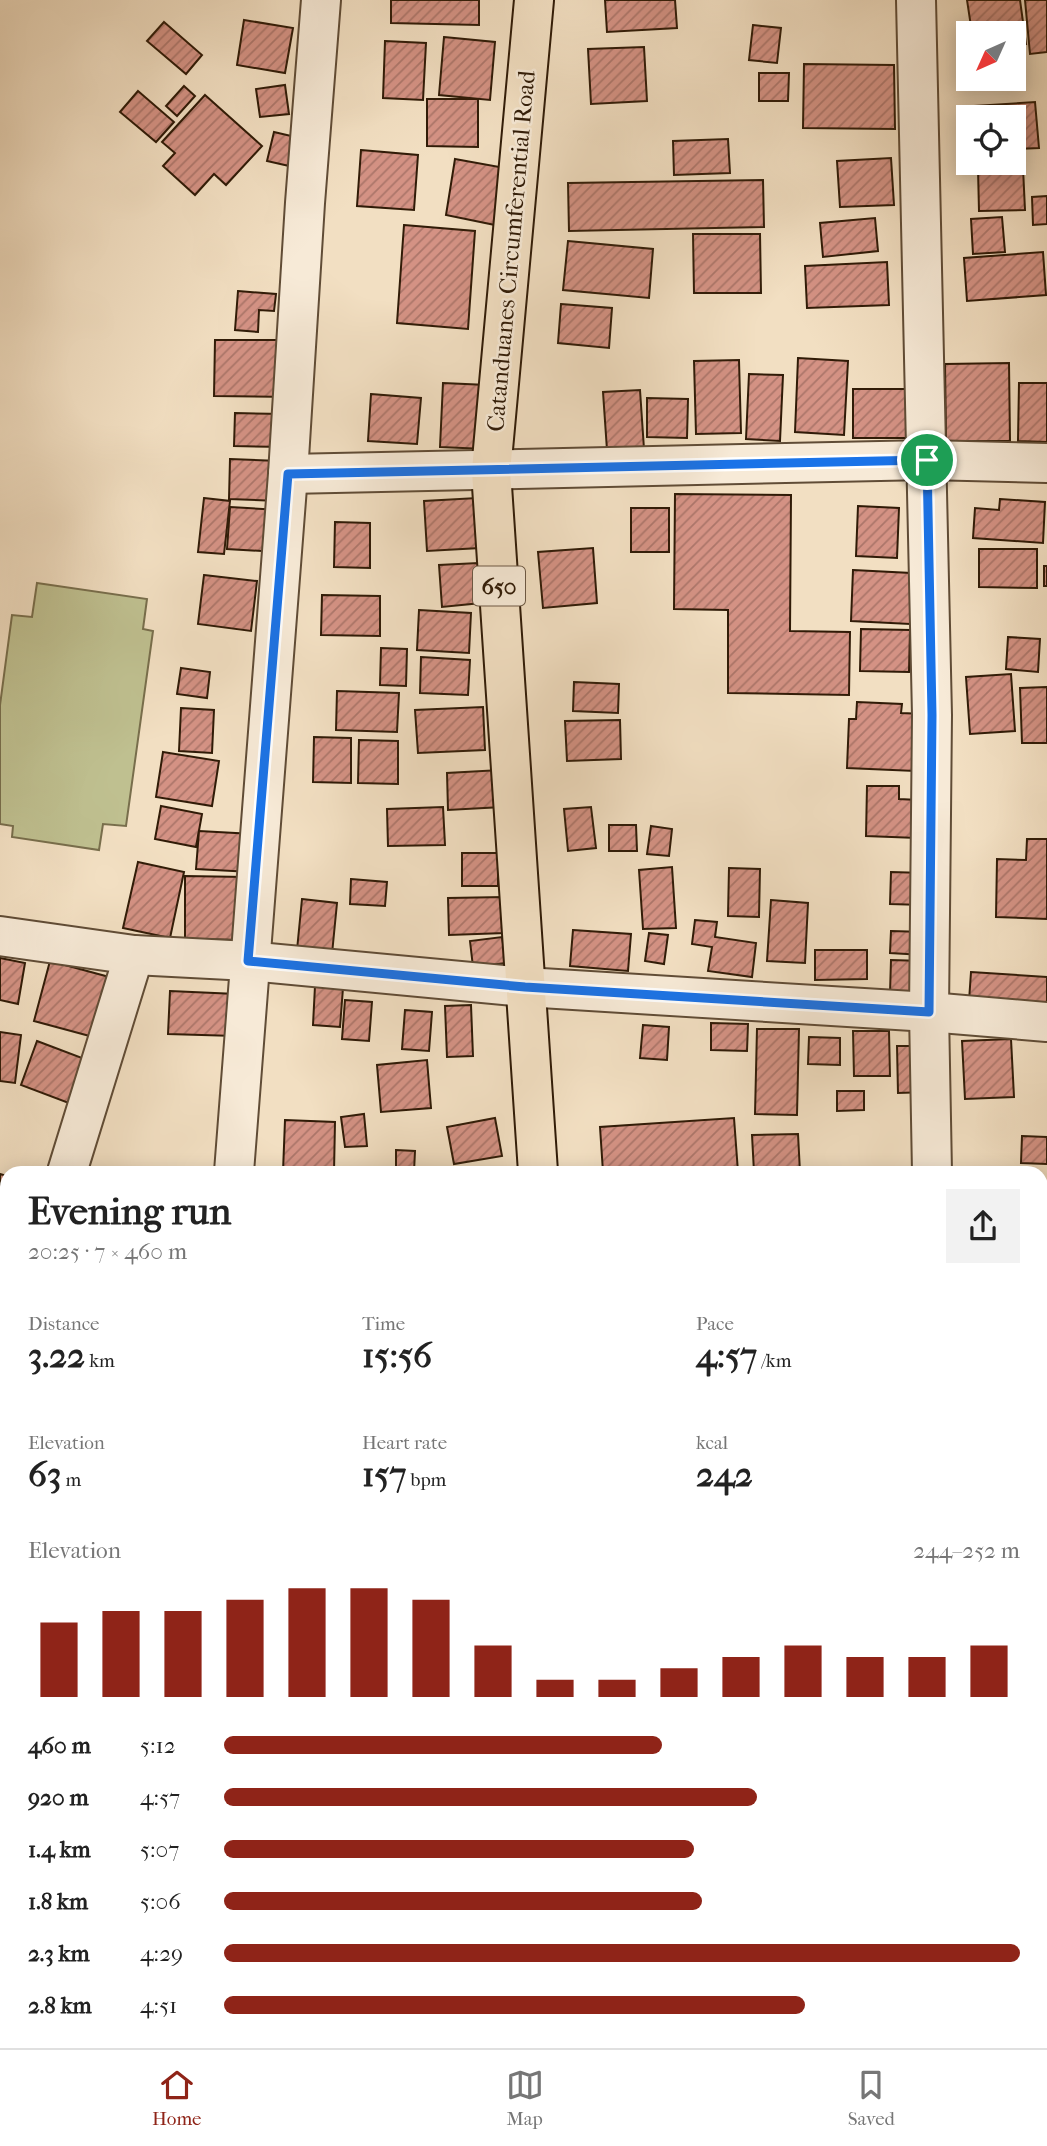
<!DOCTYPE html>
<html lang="en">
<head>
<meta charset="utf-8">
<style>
	:root { --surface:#fff; --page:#f2f2f2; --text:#222; --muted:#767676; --line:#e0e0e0; --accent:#8f2418 }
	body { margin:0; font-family:"IM FELL French Canon",serif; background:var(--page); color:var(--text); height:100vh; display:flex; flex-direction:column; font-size:26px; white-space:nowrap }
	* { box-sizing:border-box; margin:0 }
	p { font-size:23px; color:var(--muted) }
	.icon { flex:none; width:38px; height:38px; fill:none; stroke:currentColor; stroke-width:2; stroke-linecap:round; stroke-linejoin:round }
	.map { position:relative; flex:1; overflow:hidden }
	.sheet { position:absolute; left:0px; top:1166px; width:1048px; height:884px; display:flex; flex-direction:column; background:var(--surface); border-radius:21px 21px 0 0; box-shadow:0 4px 18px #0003 }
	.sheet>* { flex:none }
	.needle { width:46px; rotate:225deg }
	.tools { position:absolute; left:956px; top:21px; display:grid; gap:14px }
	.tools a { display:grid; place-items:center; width:70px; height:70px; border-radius:0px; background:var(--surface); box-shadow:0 4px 18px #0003; font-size:35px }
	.pin { position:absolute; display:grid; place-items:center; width:60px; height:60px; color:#fff; margin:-30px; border:4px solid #fff; border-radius:50%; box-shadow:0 2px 7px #0007 }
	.round { display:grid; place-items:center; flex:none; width:74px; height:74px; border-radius:0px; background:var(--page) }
	.headline { display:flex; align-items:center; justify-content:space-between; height:119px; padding:0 28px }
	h1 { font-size:38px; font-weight:800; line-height:52px }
	.stats { display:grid; grid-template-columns:repeat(3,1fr); gap:10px; height:119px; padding:7px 28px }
	.stats div { display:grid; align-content:center }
	.stats b { font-size:35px; font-weight:800 }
	.stats small { font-size:19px; font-weight:400 }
	.stats p { font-size:19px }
	.chart { height:196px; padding:14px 28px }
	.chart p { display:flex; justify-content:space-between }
	.chart svg { width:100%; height:126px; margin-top:7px; stroke:var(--accent); stroke-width:6 }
	ul { padding:0 28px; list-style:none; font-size:23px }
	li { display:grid; grid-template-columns:112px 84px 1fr; align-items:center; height:52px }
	li i { height:18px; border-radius:9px; background:var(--accent) }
	.tabs { display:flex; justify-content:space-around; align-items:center; height:98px; border-top:2px solid var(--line); background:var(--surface); font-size:19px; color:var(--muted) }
	.tabs a { display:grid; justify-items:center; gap:4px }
	.tabs .on { color:var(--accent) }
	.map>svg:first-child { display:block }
</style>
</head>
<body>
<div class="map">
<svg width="1047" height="2048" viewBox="0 0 1047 2048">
	<defs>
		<pattern id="park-dots" width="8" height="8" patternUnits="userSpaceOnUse" patternTransform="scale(1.75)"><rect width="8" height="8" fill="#bfc090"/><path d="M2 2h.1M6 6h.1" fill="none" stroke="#a4a47b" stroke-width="1.8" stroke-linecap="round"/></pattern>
		<pattern id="building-hatch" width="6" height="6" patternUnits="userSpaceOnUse" patternTransform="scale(1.75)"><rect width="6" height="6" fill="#d49284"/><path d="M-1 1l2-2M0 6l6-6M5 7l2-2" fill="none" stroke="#ac766a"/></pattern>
	</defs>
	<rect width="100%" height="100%" fill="#f2dfc2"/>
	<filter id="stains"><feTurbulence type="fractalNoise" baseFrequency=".00286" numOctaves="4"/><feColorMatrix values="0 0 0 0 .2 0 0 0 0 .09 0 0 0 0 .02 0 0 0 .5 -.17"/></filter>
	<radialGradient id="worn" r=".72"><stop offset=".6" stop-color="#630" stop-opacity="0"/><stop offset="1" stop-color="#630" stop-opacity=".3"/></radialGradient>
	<path fill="url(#park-dots)" stroke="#786e4c" stroke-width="2" d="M 1041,1584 L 1047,1585 L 1047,1660 L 1041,1660 Z"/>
	<path fill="#bfc090" stroke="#786e4c" stroke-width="2" d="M 37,583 L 147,599 L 143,629 L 153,631 L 126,826 L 103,824 L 99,850 L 12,837 L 13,826 L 0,824 L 0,705 L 12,615 L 32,617 Z"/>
	<g fill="url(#building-hatch)" stroke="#301b07" stroke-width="2">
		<path d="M 391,0 L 479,0 L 479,25 L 391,23 Z"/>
		<path d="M 605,0 L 675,0 L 677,28 L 607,32 Z"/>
		<path d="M 967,0 L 1020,0 L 1026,44 L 1013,45 L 1013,33 L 972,33 Z"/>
		<path d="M 1025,0 L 1047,0 L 1047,52 L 1030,54 Z"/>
		<path d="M 244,20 L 293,28 L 285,73 L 237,65 Z"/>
		<path d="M 164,22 L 202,55 L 186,74 L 147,41 Z"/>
		<path d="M 753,25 L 781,28 L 777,63 L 749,60 Z"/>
		<path d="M 444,37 L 495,42 L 490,100 L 439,95 Z"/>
		<path d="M 385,41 L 426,43 L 423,100 L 383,98 Z"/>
		<path d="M 644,47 L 647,101 L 591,104 L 588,49 Z"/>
		<path d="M 804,64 L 894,65 L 895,129 L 803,128 Z"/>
		<path d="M 759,73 L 789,73 L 788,101 L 759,101 Z"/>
		<path d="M 285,85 L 289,114 L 260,117 L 256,89 Z"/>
		<path d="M 184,86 L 195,96 L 177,116 L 166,106 Z"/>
		<path d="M 138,91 L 174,122 L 156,142 L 120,112 Z"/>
		<path d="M 205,95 L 262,146 L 226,185 L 214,174 L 195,195 L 163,166 L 175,153 L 162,142 Z"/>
		<path d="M 427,99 L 478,99 L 478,147 L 427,146 Z"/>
		<path d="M 1035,102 L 1039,148 L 1013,149 L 1013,117 L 976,117 L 975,106 Z"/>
		<path d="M 274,132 L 304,139 L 298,168 L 267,161 Z"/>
		<path d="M 728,139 L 730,173 L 674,175 L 673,141 Z"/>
		<path d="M 361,150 L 418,155 L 414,210 L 357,206 Z"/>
		<path d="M 891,158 L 894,205 L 840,207 L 837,161 Z"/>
		<path d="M 455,159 L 505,168 L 495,225 L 446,215 Z"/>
		<path d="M 1023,168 L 1025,210 L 979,211 L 978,169 Z"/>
		<path d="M 763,180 L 764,227 L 569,231 L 568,183 Z"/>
		<path d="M 1047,196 L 1047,224 L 1033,225 L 1032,197 Z"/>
		<path d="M 1002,217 L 1005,252 L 973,254 L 971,219 Z"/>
		<path d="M 875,218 L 878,251 L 823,257 L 820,223 Z"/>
		<path d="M 404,225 L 475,231 L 468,329 L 397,323 Z"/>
		<path d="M 693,234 L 760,234 L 761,293 L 694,293 Z"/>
		<path d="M 568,241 L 653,249 L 649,298 L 563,290 Z"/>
		<path d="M 1043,252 L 1046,295 L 967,301 L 964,258 Z"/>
		<path d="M 887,262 L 889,305 L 807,308 L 805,266 Z"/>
		<path d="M 238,291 L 276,294 L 274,311 L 259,310 L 258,332 L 235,330 Z"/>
		<path d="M 561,304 L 612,308 L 609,348 L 558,343 Z"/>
		<path d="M 215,340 L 292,340 L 292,397 L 214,396 Z"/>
		<path d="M 798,358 L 848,361 L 844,435 L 795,432 Z"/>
		<path d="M 739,360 L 741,433 L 696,434 L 694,361 Z"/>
		<path d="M 1009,363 L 1010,441 L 946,441 L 945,364 Z"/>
		<path d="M 749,374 L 783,375 L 780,441 L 746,439 Z"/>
		<path d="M 443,383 L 487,385 L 485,449 L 440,447 Z"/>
		<path d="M 1019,383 L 1047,383 L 1047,442 L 1018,441 Z"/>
		<path d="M 853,389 L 913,389 L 914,438 L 853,438 Z"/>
		<path d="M 640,390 L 644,449 L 607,450 L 603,392 Z"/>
		<path d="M 371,394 L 421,398 L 417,444 L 368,441 Z"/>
		<path d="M 647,398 L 688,399 L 687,438 L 647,437 Z"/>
		<path d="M 235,413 L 284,414 L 284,447 L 234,446 Z"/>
		<path d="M 230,459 L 279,461 L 278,501 L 229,499 Z"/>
		<path d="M 675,494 L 791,495 L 790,631 L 850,632 L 849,695 L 728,693 L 728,610 L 674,609 Z"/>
		<path d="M 204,498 L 230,501 L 224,554 L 198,552 Z"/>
		<path d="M 477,498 L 480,548 L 427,551 L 424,501 Z"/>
		<path d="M 1000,499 L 1045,502 L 1043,543 L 973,538 L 975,508 L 999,510 Z"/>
		<path d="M 858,506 L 899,508 L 897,558 L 856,556 Z"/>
		<path d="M 230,507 L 279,510 L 277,552 L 227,549 Z"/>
		<rect x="631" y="508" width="38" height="44"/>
		<path d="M 335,522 L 370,523 L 370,568 L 334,567 Z"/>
		<path d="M 593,548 L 597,603 L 543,608 L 538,552 Z"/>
		<path d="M 979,549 L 1037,549 L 1037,588 L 979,587 Z"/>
		<path d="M 478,563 L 481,603 L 442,607 L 439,565 Z"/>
		<rect x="1044" y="566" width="3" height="20"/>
		<path d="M 853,570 L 911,573 L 910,624 L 851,621 Z"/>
		<path d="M 204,575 L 257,581 L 251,631 L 198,624 Z"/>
		<path d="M 322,595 L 380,596 L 380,636 L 321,635 Z"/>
		<path d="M 419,610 L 471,613 L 469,653 L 417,650 Z"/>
		<path d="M 861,629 L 910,630 L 909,672 L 860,671 Z"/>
		<path d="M 1008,637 L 1040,639 L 1038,672 L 1006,669 Z"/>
		<path d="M 381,648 L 407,649 L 406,686 L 380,685 Z"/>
		<path d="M 421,657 L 470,660 L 468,695 L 420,693 Z"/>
		<path d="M 181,668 L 210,672 L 207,698 L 177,694 Z"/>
		<path d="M 1011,674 L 1015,731 L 970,734 L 966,677 Z"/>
		<path d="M 574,682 L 619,684 L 618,713 L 573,711 Z"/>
		<path d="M 1047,687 L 1047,743 L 1022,743 L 1020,688 Z"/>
		<path d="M 337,691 L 399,693 L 397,732 L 336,730 Z"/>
		<path d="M 857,702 L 902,704 L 901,713 L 924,714 L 915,771 L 847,768 L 849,719 L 856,719 Z"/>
		<path d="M 483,707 L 485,750 L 418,753 L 415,710 Z"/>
		<path d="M 181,708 L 214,710 L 212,753 L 179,751 Z"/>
		<path d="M 620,720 L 621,759 L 567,761 L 565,721 Z"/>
		<path d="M 314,737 L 351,738 L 351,783 L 313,782 Z"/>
		<path d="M 359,740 L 398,741 L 398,784 L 358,783 Z"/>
		<path d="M 163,752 L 219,761 L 212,806 L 156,797 Z"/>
		<path d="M 500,770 L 502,807 L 448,810 L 447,773 Z"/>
		<path d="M 867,786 L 899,786 L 899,799 L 918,800 L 917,838 L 866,836 Z"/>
		<path d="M 161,806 L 202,814 L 196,847 L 155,839 Z"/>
		<path d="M 443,807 L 445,845 L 388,846 L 387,809 Z"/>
		<path d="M 591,807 L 596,848 L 568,851 L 564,809 Z"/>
		<path d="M 609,825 L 636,825 L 637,851 L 609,851 Z"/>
		<path d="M 651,826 L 672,829 L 669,856 L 647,854 Z"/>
		<path d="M 199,831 L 253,834 L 251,872 L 196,869 Z"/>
		<path d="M 1027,839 L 1047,839 L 1047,919 L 996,917 L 997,859 L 1026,860 Z"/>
		<rect x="462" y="853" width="36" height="33"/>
		<path d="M 138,862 L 184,872 L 170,938 L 123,928 Z"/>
		<path d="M 672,867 L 676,928 L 643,929 L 639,870 Z"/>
		<path d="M 729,868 L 760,869 L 759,917 L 728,916 Z"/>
		<path d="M 891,872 L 924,873 L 923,905 L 890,904 Z"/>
		<path d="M 185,876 L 245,877 L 244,940 L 185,939 Z"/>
		<path d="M 351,879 L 387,882 L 385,906 L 350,904 Z"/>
		<path d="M 504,897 L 505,933 L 449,935 L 448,898 Z"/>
		<path d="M 302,899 L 337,903 L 332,954 L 297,950 Z"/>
		<path d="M 771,900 L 808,903 L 805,963 L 767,961 Z"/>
		<path d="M 695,920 L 717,922 L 715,937 L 756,943 L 752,977 L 708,971 L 712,947 L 692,944 Z"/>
		<path d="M 573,930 L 631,934 L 628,971 L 570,966 Z"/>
		<path d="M 891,931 L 924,932 L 923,955 L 890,953 Z"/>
		<path d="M 649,933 L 668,935 L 664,964 L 645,961 Z"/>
		<path d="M 502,937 L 506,963 L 473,967 L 470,941 Z"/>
		<path d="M 815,950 L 867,950 L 867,979 L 815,980 Z"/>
		<path d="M 0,958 L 25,963 L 18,1004 L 0,1000 Z"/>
		<path d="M 891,960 L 923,961 L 923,995 L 890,993 Z"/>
		<path d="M 50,961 L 113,978 L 97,1038 L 34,1021 Z"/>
		<path d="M 971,972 L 1047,977 L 1047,1006 L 969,1001 Z"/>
		<path d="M 315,986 L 343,988 L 340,1027 L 313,1025 Z"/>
		<path d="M 170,991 L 236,994 L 235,1036 L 168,1034 Z"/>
		<path d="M 345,1000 L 372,1002 L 369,1041 L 342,1039 Z"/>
		<path d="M 471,1005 L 473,1056 L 447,1057 L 445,1006 Z"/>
		<path d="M 405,1010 L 432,1012 L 429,1051 L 402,1049 Z"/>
		<path d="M 711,1023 L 748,1024 L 747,1051 L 711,1050 Z"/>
		<path d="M 643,1025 L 669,1027 L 667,1060 L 640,1058 Z"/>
		<path d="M 757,1029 L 799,1029 L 797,1115 L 755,1114 Z"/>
		<path d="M 853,1031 L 889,1031 L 890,1076 L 854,1076 Z"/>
		<path d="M 0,1032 L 21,1035 L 15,1083 L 0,1081 Z"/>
		<path d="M 809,1037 L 840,1038 L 840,1065 L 808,1064 Z"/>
		<path d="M 1011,1039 L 1014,1097 L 965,1099 L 962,1041 Z"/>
		<path d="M 37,1041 L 90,1061 L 74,1105 L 21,1085 Z"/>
		<path d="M 897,1046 L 926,1046 L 928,1092 L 898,1093 Z"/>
		<path d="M 427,1060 L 431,1108 L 381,1112 L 377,1065 Z"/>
		<path d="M 837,1091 L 864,1091 L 864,1110 L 837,1111 Z"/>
		<path d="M 364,1114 L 367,1146 L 345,1147 L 341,1117 Z"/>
		<path d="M 495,1118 L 502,1156 L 454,1164 L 447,1127 Z"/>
		<path d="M 734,1118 L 738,1172 L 603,1172 L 600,1127 Z"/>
		<path d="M 285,1120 L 335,1122 L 334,1172 L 283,1172 Z"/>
		<path d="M 798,1134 L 800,1172 L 754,1172 L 752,1135 Z"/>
		<path d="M 1022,1136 L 1047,1137 L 1047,1164 L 1021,1163 Z"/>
		<path d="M 396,1150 L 415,1151 L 414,1172 L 396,1172 Z"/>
		<path d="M 0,1174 L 7,1176 L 7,1250 L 0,1248 Z"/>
		<path d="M 5,1294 L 7,1294 L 7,1344 L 0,1342 L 0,1311 Z"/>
		<path d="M 0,1354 L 7,1355 L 7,1385 L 0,1384 Z"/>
		<rect x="1041" y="1400" width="6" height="178"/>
		<rect x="1041" y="1667" width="6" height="178"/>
		<rect x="0" y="1736" width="7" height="23"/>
		<path d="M 7,1841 L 7,1875 L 0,1876 L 0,1842 Z"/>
		<path d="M 1041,1851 L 1047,1852 L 1047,1897 L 1041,1897 Z"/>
		<rect x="0" y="1888" width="7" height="26"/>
		<rect x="1041" y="1907" width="6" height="53"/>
		<rect x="0" y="1932" width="7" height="37"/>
		<rect x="94" y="2042" width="37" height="6"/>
		<rect x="137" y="2042" width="50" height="6"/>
		<path d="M 473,2042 L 500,2042 L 501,2048 L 474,2048 Z"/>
		<path d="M 528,2042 L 557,2042 L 557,2048 L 529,2048 Z"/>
		<path d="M 569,2042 L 612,2042 L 613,2048 L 569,2048 Z"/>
		<path d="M 831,2042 L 843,2042 L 845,2045 L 833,2048 Z"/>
	</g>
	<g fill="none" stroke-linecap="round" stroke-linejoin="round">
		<defs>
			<g id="minor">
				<path d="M 916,0 L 932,715 L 929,1012 L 932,1172"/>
				<path d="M 288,474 L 927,460 L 1047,463"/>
				<path d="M 0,936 L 134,955 L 249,961 L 525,987 L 929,1012 L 1047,1022"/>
				<path d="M 67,1172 L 134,955"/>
				<path d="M 234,1172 L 288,474 L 305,203 L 321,0"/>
				<path d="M 7,1569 L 4,1603 L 7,1672"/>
				<path d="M 25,2042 L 26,2048"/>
				<path d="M 970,2042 L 971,2048"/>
				<path d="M 197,2048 L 197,2042"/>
			</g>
			<g id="major">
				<path d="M 534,0 L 491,471 L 538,1172"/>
				<path d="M 618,2042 L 619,2048"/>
			</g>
		</defs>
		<use href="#minor" stroke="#604c36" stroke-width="42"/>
		<use href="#major" stroke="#301b07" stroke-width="42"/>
		<use href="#minor" stroke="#f7ead7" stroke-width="38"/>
		<use href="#major" stroke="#f2dfc2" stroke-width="38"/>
	</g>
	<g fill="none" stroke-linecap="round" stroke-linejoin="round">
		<defs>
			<path id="route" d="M 927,460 L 932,715 L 929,1012 L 525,987 L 248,961 L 288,474 Z"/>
		</defs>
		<use href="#route" stroke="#fff" stroke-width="14"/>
		<use href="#route" stroke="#1a73e8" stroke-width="9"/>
	</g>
	<g text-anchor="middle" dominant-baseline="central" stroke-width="5" stroke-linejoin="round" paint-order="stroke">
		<rect fill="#f7ead7" stroke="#6c5945" stroke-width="2" x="473" y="566.5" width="52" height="39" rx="5"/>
		<g font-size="23" font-weight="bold" fill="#301b07">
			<text x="499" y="586">650</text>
		</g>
		<g font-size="24" fill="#301b07" stroke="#f7ead7">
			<text transform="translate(511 251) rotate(-85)">Catanduanes Circumferential Road</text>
		</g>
	</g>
	<rect width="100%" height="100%" filter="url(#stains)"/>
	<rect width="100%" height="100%" fill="url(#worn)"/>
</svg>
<div class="tools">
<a><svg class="needle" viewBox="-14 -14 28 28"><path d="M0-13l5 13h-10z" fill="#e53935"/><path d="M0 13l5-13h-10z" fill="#767676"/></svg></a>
<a><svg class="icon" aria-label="locate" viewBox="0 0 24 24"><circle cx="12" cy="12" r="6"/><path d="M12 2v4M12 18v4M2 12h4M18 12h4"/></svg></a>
</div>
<div class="pin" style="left:927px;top:460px;background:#1e9e55"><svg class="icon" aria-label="arrive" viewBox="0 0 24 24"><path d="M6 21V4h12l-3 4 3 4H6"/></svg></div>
<section class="sheet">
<div class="headline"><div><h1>Evening run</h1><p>20:25 · 7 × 460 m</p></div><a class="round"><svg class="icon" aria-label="share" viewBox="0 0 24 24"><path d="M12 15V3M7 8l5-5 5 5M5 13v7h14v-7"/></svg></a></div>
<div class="stats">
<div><p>Distance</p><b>3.22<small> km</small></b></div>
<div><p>Time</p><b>15:56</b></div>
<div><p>Pace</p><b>4:57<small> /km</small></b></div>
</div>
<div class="stats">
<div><p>Elevation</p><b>63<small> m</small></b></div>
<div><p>Heart rate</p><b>157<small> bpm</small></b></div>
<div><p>kcal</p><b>242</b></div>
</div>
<div class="chart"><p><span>Elevation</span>244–252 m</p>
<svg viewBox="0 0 160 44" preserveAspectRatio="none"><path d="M5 44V18M15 44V14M25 44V14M35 44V10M45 44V6M55 44V6M65 44V10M75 44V26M85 44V38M95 44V38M105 44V34M115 44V30M125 44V26M135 44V30M145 44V30M155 44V26"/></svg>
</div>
<ul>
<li><b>460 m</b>5:12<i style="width:55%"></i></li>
<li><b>920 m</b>4:57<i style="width:67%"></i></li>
<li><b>1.4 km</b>5:07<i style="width:59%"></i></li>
<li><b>1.8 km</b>5:06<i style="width:60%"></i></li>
<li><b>2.3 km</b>4:29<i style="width:100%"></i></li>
<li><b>2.8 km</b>4:51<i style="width:73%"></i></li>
</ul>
</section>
</div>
<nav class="tabs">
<a class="on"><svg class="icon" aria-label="home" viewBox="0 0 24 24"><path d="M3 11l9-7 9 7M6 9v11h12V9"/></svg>Home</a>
<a><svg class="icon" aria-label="map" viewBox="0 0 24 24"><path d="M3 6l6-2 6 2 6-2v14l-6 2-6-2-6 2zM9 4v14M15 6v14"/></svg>Map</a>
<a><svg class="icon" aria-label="saved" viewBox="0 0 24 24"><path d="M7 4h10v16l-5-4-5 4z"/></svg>Saved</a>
</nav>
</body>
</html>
